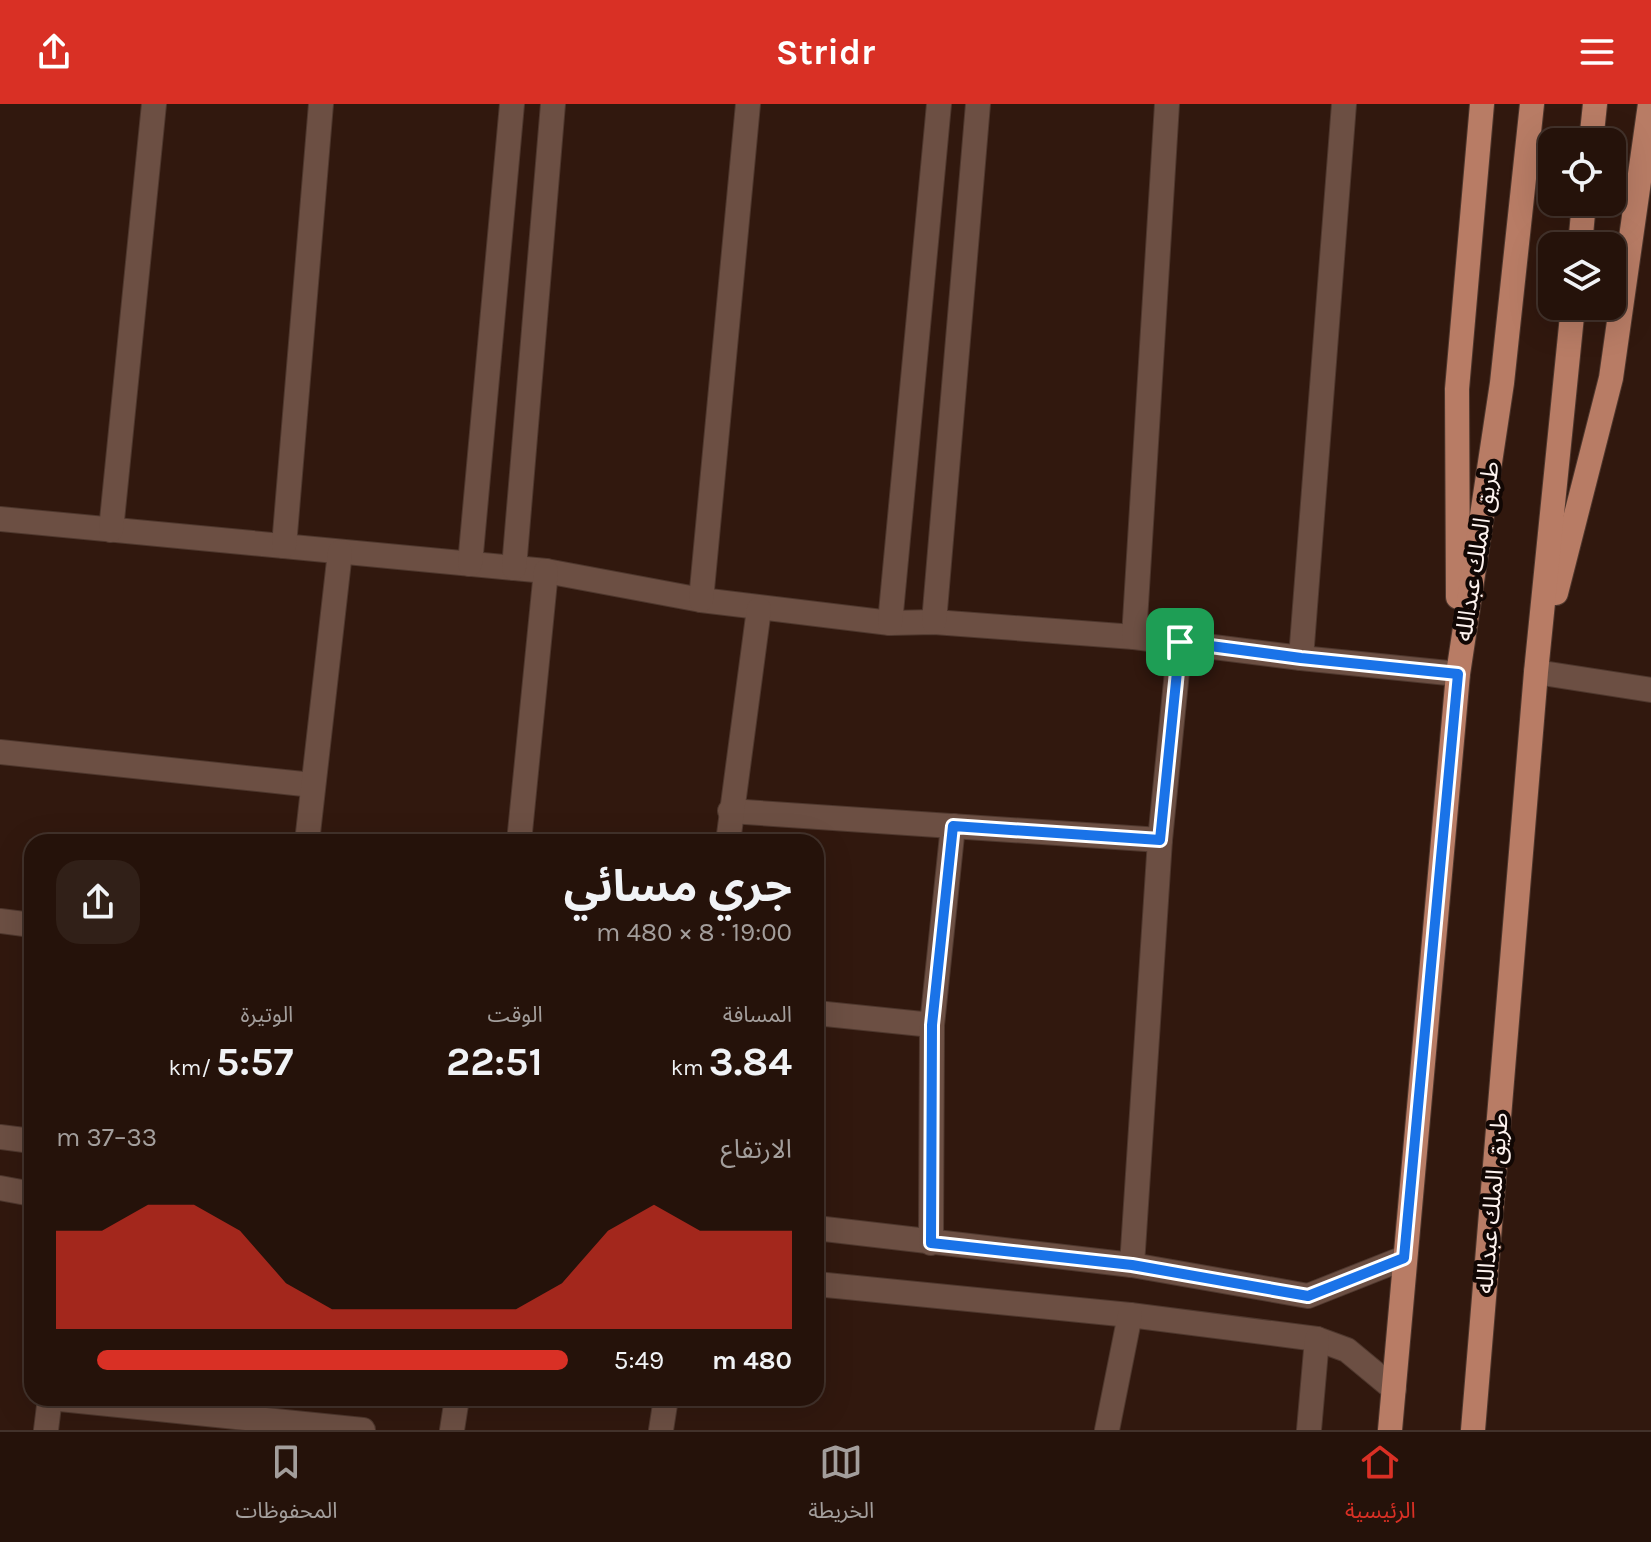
<!DOCTYPE html>
<html lang="ar">
<head>
<meta charset="utf-8">
<style>
	:root { --surface:#25120a; --page:#312018; --text:#f1f3f6; --muted:#a39e9c; --line:#42322b; --accent:#d93025 }
	body { margin:0; font-family:Karla,"Noto Sans Arabic",sans-serif; background:var(--page); color:var(--text); direction:rtl; height:100vh; display:flex; flex-direction:column; font-size:30px; white-space:nowrap }
	* { box-sizing:border-box; margin:0 }
	p { font-size:26px; color:var(--muted) }
	.icon { flex:none; width:44px; height:44px; fill:none; stroke:currentColor; stroke-width:2; stroke-linecap:round; stroke-linejoin:round }
	.map { position:relative; flex:1; overflow:hidden; direction:ltr }
	.drawer { position:absolute; left:24px; top:730px; width:800px; height:572px; display:flex; flex-direction:column; background:var(--surface); border-radius:24px; box-shadow:0 8px 32px #0002,0 0 0 2px var(--line); direction:rtl }
	.drawer>* { flex:none }
	.buttons { position:absolute; left:1538px; top:24px; display:grid; gap:16px }
	.buttons a { display:grid; place-items:center; width:88px; height:88px; border-radius:16px; background:var(--surface); box-shadow:0 8px 32px #0002,0 0 0 2px var(--line); font-size:40px }
	.pin { position:absolute; display:grid; place-items:center; width:68px; height:68px; color:#fff; margin:-34px; border-radius:16px; box-shadow:0 4px 12px #0006 }
	.round { display:grid; place-items:center; flex:none; width:84px; height:84px; border-radius:24px; background:var(--page) }
	.summary { display:flex; align-items:center; justify-content:space-between; height:136px; padding:0 32px }
	h1 { font-size:44px; font-weight:700; line-height:60px }
	.metrics { display:grid; grid-template-columns:repeat(3,1fr); gap:12px; height:136px; padding:8px 32px }
	.metrics div { display:grid; align-content:center }
	.metrics b { font-size:40px; font-weight:700 }
	.metrics small { font-size:22px; font-weight:400 }
	.metrics p { font-size:22px }
	.chart { height:224px; padding:16px 32px }
	.chart p { display:flex; justify-content:space-between }
	.chart svg { width:100%; height:144px; margin-top:8px; fill:var(--accent); opacity:.7 }
	ul { padding:0 32px; list-style:none; font-size:26px }
	li { display:grid; grid-template-columns:128px 96px 1fr; align-items:center; height:60px }
	li i { height:20px; border-radius:10px; background:var(--accent) }
	header { display:flex; justify-content:space-between; align-items:center; height:104px; padding:0 32px; background:var(--accent); color:#fff; font-size:36px; font-weight:700 }
	.tab-bar { display:flex; justify-content:space-around; align-items:center; height:112px; border-top:2px solid var(--line); background:var(--surface); font-size:22px; color:var(--muted) }
	.tab-bar a { display:grid; justify-items:center; gap:4px }
	.tab-bar .on { color:var(--accent) }
	.map>svg:first-child { display:block }
</style>
</head>
<body>
<header><svg class="icon" aria-label="menu" viewBox="0 0 24 24"><path d="M4 6h16M4 12h16M4 18h16"/></svg>Stridr<svg class="icon" aria-label="share" viewBox="0 0 24 24"><path d="M12 15V3M7 8l5-5 5 5M5 13v7h14v-7"/></svg></header>
<div class="map">
<svg width="1651" height="1326" viewBox="0 0 1651 1326">
	<rect width="100%" height="100%" fill="#31180e"/>
	<g fill="none" stroke-linecap="round" stroke-linejoin="round">
		<defs>
			<g id="minor">
				<path d="M 0,415 L 546,467 L 701,496 L 890,519 L 934,518 L 1134,533 L 1301,554 L 1458,570"/>
				<path d="M 111,426 L 154,0"/>
				<path d="M 284,442 L 321,0"/>
				<path d="M 470,460 L 512,0"/>
				<path d="M 514,464 L 553,0"/>
				<path d="M 701,496 L 748,0"/>
				<path d="M 934,518 L 978,0"/>
				<path d="M 890,519 L 939,0"/>
				<path d="M 1134,533 L 1167,0"/>
				<path d="M 1301,554 L 1344,0"/>
				<path d="M 1536,568 L 1651,586"/>
				<path d="M 0,648 L 313,681"/>
				<path d="M 730,707 L 1160,736"/>
				<path d="M 307,738 L 340,448"/>
				<path d="M 519,738 L 546,467"/>
				<path d="M 728,738 L 759,505"/>
				<path d="M 0,817 L 32,821"/>
				<path d="M 816,909 L 932,921 L 953,722"/>
				<path d="M 0,1033 L 32,1037"/>
				<path d="M 0,1084 L 32,1090"/>
				<path d="M 816,1124 L 1132,1161 L 1308,1192 L 1404,1154"/>
				<path d="M 931,1139 L 932,921"/>
				<path d="M 1132,1161 L 1160,736 L 1180,538"/>
				<path d="M 816,1180 L 1130,1211 L 1317,1235 L 1347,1246 L 1394,1285"/>
				<path d="M 50,1294 L 363,1326"/>
				<path d="M 46,1326 L 50,1294"/>
				<path d="M 452,1326 L 457,1294"/>
				<path d="M 661,1326 L 666,1294"/>
				<path d="M 1107,1326 L 1130,1211"/>
				<path d="M 1309,1326 L 1317,1235"/>
			</g>
			<g id="major">
				<path d="M 1591,38 L 1595,0"/>
				<path d="M 1580,142 L 1584,98"/>
				<path d="M 1556,489 L 1611,274 L 1650,0"/>
				<path d="M 1458,493 L 1457,285 L 1482,0"/>
				<path d="M 1390,1326 L 1458,570 L 1502,279 L 1532,0"/>
				<path d="M 1473,1326 L 1536,568 L 1573,202"/>
			</g>
		</defs>
		<use href="#minor" stroke="#4e372d" stroke-width="26"/>
		<use href="#major" stroke="#4e372d" stroke-width="26"/>
		<use href="#minor" stroke="#6c4f43" stroke-width="24"/>
		<use href="#major" stroke="#b87c65" stroke-width="24"/>
	</g>
	<g fill="none" stroke-linecap="round" stroke-linejoin="round">
		<defs>
			<path id="route" d="M 1180,538 L 1301,554 L 1458,570 L 1404,1154 L 1308,1192 L 1132,1161 L 931,1139 L 932,921 L 953,722 L 1160,736 Z"/>
		</defs>
		<use href="#route" stroke="#fff" stroke-width="16"/>
		<use href="#route" stroke="#1a73e8" stroke-width="10"/>
	</g>
	<g text-anchor="middle" dominant-baseline="central" stroke-width="8" stroke-linejoin="round" paint-order="stroke">
		<g font-size="24" fill="#fdf2ee" stroke="#110704">
			<text transform="translate(1477 447) rotate(-81)">طريق الملك عبدالله</text>
			<text transform="translate(1492 1099) rotate(-85)">طريق الملك عبدالله</text>
		</g>
	</g>
</svg>
<div class="buttons">
<a><svg class="icon" aria-label="locate" viewBox="0 0 24 24"><circle cx="12" cy="12" r="6"/><path d="M12 2v4M12 18v4M2 12h4M18 12h4"/></svg></a>
<a><svg class="icon" aria-label="layers" viewBox="0 0 24 24"><path d="M12 4l9 5-9 5-9-5zM3 14l9 5 9-5"/></svg></a>
</div>
<div class="pin" style="left:1180px;top:538px;background:#1e9e55"><svg class="icon" aria-label="arrive" viewBox="0 0 24 24"><path d="M6 21V4h12l-3 4 3 4H6"/></svg></div>
<section class="drawer">
<div class="summary"><div><h1>جري مسائي</h1><p>19:00 · 8 × 480 m</p></div><a class="round"><svg class="icon" aria-label="share" viewBox="0 0 24 24"><path d="M12 15V3M7 8l5-5 5 5M5 13v7h14v-7"/></svg></a></div>
<div class="metrics">
<div><p>المسافة</p><b>3.84<small> km</small></b></div>
<div><p>الوقت</p><b>22:51</b></div>
<div><p>الوتيرة</p><b>5:57<small> /km</small></b></div>
</div>
<div class="chart"><p><span>الارتفاع</span>33–37 m</p>
<svg viewBox="0 0 160 44" preserveAspectRatio="none"><path d="M0 44V14L10 14L20 6L30 6L40 14L50 30L60 38L70 38L80 38L90 38L100 38L110 30L120 14L130 6L140 14L150 14L160 14V44z"/></svg>
</div>
<ul>
<li><b>480 m</b>5:49<i style="width:92%"></i></li>
</ul>
</section>
</div>
<nav class="tab-bar">
<a class="on"><svg class="icon" aria-label="home" viewBox="0 0 24 24"><path d="M3 11l9-7 9 7M6 9v11h12V9"/></svg>الرئيسية</a>
<a><svg class="icon" aria-label="map" viewBox="0 0 24 24"><path d="M3 6l6-2 6 2 6-2v14l-6 2-6-2-6 2zM9 4v14M15 6v14"/></svg>الخريطة</a>
<a><svg class="icon" aria-label="saved" viewBox="0 0 24 24"><path d="M7 4h10v16l-5-4-5 4z"/></svg>المحفوظات</a>
</nav>
</body>
</html>
